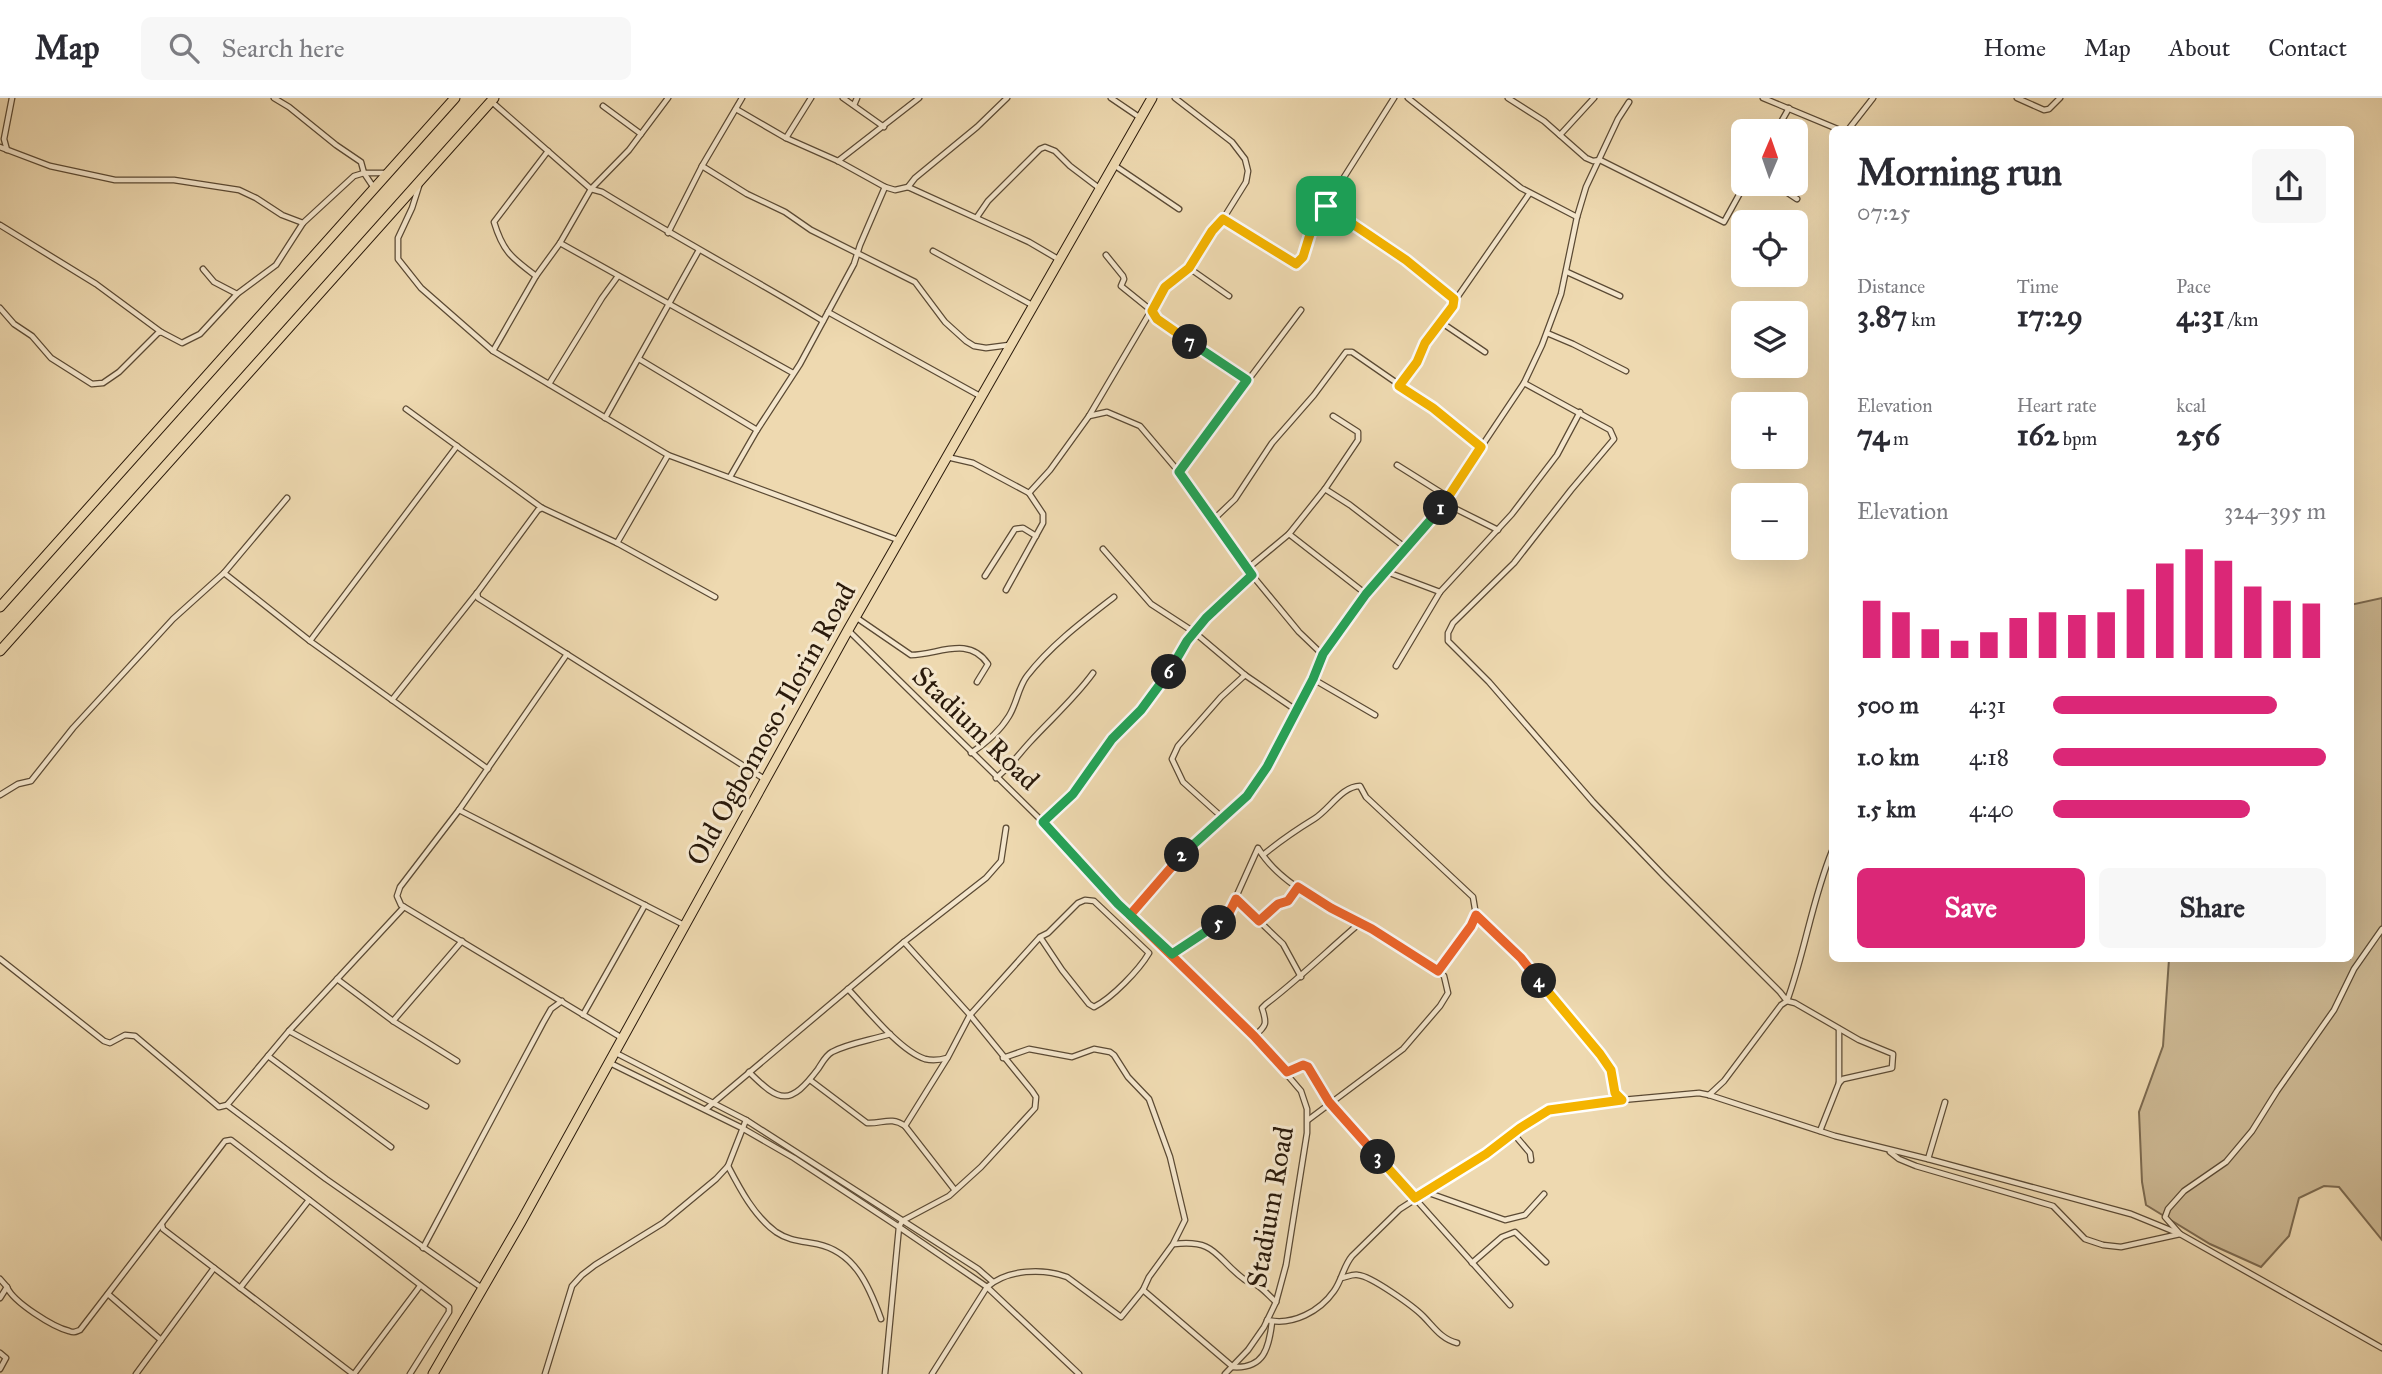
<!DOCTYPE html>
<html lang="en">
<head>
<meta charset="utf-8">
<style>
	:root { --surface:#fff; --page:#f7f7f7; --text:#2b2b33; --muted:#7c7c81; --line:#e1e1e2; --accent:#db2777 }
	body { margin:0; font-family:"IM FELL Great Primer",serif; background:var(--page); color:var(--text); height:100vh; display:flex; flex-direction:column; font-size:26px; white-space:nowrap }
	* { box-sizing:border-box; margin:0 }
	p { font-size:23px; color:var(--muted) }
	.icon { flex:none; width:38px; height:38px; fill:none; stroke:currentColor; stroke-width:2; stroke-linecap:round; stroke-linejoin:round }
	.map { position:relative; flex:1; overflow:hidden }
	.side { position:absolute; left:1829px; top:28px; width:525px; height:836px; display:flex; flex-direction:column; background:var(--surface); border-radius:10px; box-shadow:0 7px 28px #0002 }
	.side>* { flex:none }
	.needle { width:46px; rotate:2deg }
	.buttons { position:absolute; left:1731px; top:21px; display:grid; gap:14px }
	.buttons a { display:grid; place-items:center; width:77px; height:77px; border-radius:10px; background:var(--surface); box-shadow:0 7px 28px #0002; font-size:35px }
	.pin { position:absolute; display:grid; place-items:center; width:60px; height:60px; color:#fff; margin:-30px; border-radius:14px; box-shadow:0 4px 10px #0006 }
	.km { position:absolute; width:35px; height:35px; margin:-18px; border-radius:50%; background:#222; color:#fff; font-size:19px; line-height:35px; text-align:center }
	.round { display:grid; place-items:center; flex:none; width:74px; height:74px; border-radius:10px; background:var(--page) }
	.headline { display:flex; align-items:center; justify-content:space-between; height:119px; padding:0 28px }
	h1 { font-size:38px; font-weight:700; line-height:52px }
	.stats { display:grid; grid-template-columns:repeat(3,1fr); gap:10px; height:119px; padding:7px 28px }
	.stats div { display:grid; align-content:center }
	.stats b { font-size:30px; font-weight:700 }
	.stats small { font-size:19px; font-weight:400 }
	.stats p { font-size:19px }
	.chart { height:196px; padding:14px 28px }
	.chart p { display:flex; justify-content:space-between }
	.chart svg { width:100%; height:126px; margin-top:7px; stroke:var(--accent); stroke-width:6 }
	.cta { display:flex; gap:14px; margin-top:auto; padding:14px 28px }
	.cta a { flex:1; height:80px; border-radius:10px; background:var(--accent); color:#fff; font-size:28px; font-weight:700; line-height:80px; text-align:center }
	.cta a+a { background:var(--page); color:var(--text) }
	ul { padding:0 28px; list-style:none; font-size:23px }
	li { display:grid; grid-template-columns:112px 84px 1fr; align-items:center; height:52px }
	li i { height:18px; border-radius:9px; background:var(--accent) }
	header { display:flex; align-items:center; gap:42px; box-sizing:border-box; height:98px; padding:0 35px; background:var(--surface); border-bottom:2px solid var(--line) }
	header strong { font-size:33px }
	nav { display:flex; gap:38px; margin-inline-start:auto; font-size:24px }
	.search { width:490px; height:63px; background:var(--page); display:flex; align-items:center; gap:18px; box-sizing:border-box; padding:0 24px; border-radius:10px; color:var(--muted); font-size:26px }
	.map>svg:first-child { display:block }
</style>
</head>
<body>
<header>
<strong>Map</strong>
<div class="search"><svg class="icon" aria-label="search" viewBox="0 0 24 24"><circle cx="10" cy="10" r="6"/><path d="M15 15l6 6"/></svg>Search here</div>
<nav><a>Home</a><a>Map</a><a>About</a><a>Contact</a></nav>
</header>
<div class="map">
<svg width="2382" height="1276" viewBox="0 0 2382 1276">
	<rect width="100%" height="100%" fill="#eed9b0"/>
	<filter id="stains"><feTurbulence type="fractalNoise" baseFrequency=".00286" numOctaves="4"/><feColorMatrix values="0 0 0 0 .2 0 0 0 0 .09 0 0 0 0 .02 0 0 0 .5 -.17"/></filter>
	<radialGradient id="worn" r=".72"><stop offset=".6" stop-color="#630" stop-opacity="0"/><stop offset="1" stop-color="#630" stop-opacity=".3"/></radialGradient>
	<path fill="#cdb994" stroke="#7c6a50" stroke-width="2" d="M 2382,500 L 2382,1142 L 2339,1089 L 2324,1088 L 2299,1100 L 2289,1138 L 2261,1169 L 2210,1146 L 2146,1107 L 2142,1084 L 2139,1014 L 2163,948 L 2169,861 L 2350,861 L 2350,507 Z"/>
	<g fill="none" stroke-linecap="round" stroke-linejoin="round">
		<defs>
			<g id="street">
				<path d="M 274,0 L 289,9 L 336,47 L 361,64 L 364,75 L 374,90"/>
				<path d="M 843,0 L 884,29"/>
				<path d="M 1111,0 L 1139,19"/>
				<path d="M 1408,0 L 1521,90 L 1577,119"/>
				<path d="M 1508,0 L 1544,23 L 1586,60 L 1593,63 L 1600,62 L 1724,124 L 1745,86"/>
				<path d="M 1763,0 L 1840,32"/>
				<path d="M 2017,0 L 2044,12 L 2049,11 L 2060,0"/>
				<path d="M 492,4 L 591,91 L 602,94 C 675,139 750,179 823,223"/>
				<path d="M 854,7 L 857,0"/>
				<path d="M 603,8 L 641,36"/>
				<path d="M 736,11 L 786,40 L 838,63 L 885,89 L 895,92 L 908,89 L 1029,144 L 1058,161"/>
				<path d="M 1848,32 L 1873,0"/>
				<path d="M 1776,33 L 1789,10"/>
				<path d="M 1560,37 L 1594,0"/>
				<path d="M 786,40 L 811,0"/>
				<path d="M 0,49 L 50,68 L 115,82 L 174,82 L 239,92 L 256,100 L 282,117 L 303,125 L 354,78 L 364,75 L 385,75"/>
				<path d="M 7,52 L 4,41 L 12,0"/>
				<path d="M 838,63 L 919,0"/>
				<path d="M 1114,67 L 1179,111"/>
				<path d="M 702,68 L 747,96 L 785,114 L 811,132 L 915,184 L 945,224 L 966,243 L 974,248 L 986,250 L 1009,247"/>
				<path d="M 1774,86 L 1797,101"/>
				<path d="M 419,88 L 412,110 L 398,140 L 398,161 L 421,190 L 493,253 L 668,357 L 898,442"/>
				<path d="M 908,89 L 915,80 L 977,29 L 1007,0"/>
				<path d="M 1326,108 L 1407,162 L 1454,201 L 1453,208 L 1425,245 L 1417,264 L 1400,288"/>
				<path d="M 977,119 L 988,103 L 1040,51 L 1045,49 L 1055,53 L 1070,68 L 1099,90"/>
				<path d="M 1223,121 L 1293,166 L 1299,165 L 1317,122 L 1394,0"/>
				<path d="M 0,127 L 96,186 L 161,234"/>
				<path d="M 668,135 L 702,68 L 742,0"/>
				<path d="M 560,145 L 793,275"/>
				<path d="M 933,153 L 1032,207"/>
				<path d="M 1106,157 L 1123,178 L 1124,181 L 1121,188 L 1152,213 L 1157,221 L 1247,282"/>
				<path d="M 1189,170 L 1229,198"/>
				<path d="M 203,171 L 214,184 L 237,196"/>
				<path d="M 1567,174 L 1620,198"/>
				<path d="M 536,178 C 512,160 503,154 494,124 L 548,53"/>
				<path d="M 1454,204 L 1529,96"/>
				<path d="M 0,210 L 14,226 L 32,238 L 51,260 L 92,286 L 103,285 L 119,274 L 158,235 L 161,234 L 182,245 L 200,236 L 237,196 L 276,167 L 303,125"/>
				<path d="M 828,214 L 980,298"/>
				<path d="M 1442,225 L 1485,254"/>
				<path d="M 1547,235 L 1573,246 L 1626,273"/>
				<path d="M 493,253 L 536,178 L 560,145 L 591,91 L 629,52 L 668,0"/>
				<path d="M 639,261 L 757,332"/>
				<path d="M 1524,285 L 1610,332 L 1614,341 L 1571,392 L 1514,465 L 1453,525 L 1448,535 L 1448,543 L 1489,584 L 1593,704 L 1664,778 L 1780,894 L 1787,903 C 1805,854 1812,802 1832,753"/>
				<path d="M 549,286 L 602,200 L 618,178"/>
				<path d="M 406,311 L 542,410 L 617,445 L 715,499"/>
				<path d="M 1089,318 L 1107,314 L 1140,328 L 1179,374 L 1247,471 L 1299,534 L 1323,557"/>
				<path d="M 605,320 L 699,152"/>
				<path d="M 947,359 L 973,365 L 1029,395 L 1043,416 L 1043,425 L 1006,492"/>
				<path d="M 1397,367 L 1448,399"/>
				<path d="M 1179,374 L 1301,212"/>
				<path d="M 730,379 L 757,332 L 800,266 L 854,166 L 860,147 L 885,89"/>
				<path d="M 1325,391 L 1350,407 L 1406,450"/>
				<path d="M 1029,395 L 1050,372 L 1089,318 L 1165,189 L 1189,170 L 1212,133 L 1223,121 L 1246,84 L 1248,73 L 1245,61 L 1232,44 L 1175,0"/>
				<path d="M 1444,405 L 1498,432"/>
				<path d="M 1213,422 L 1235,401 L 1272,345 L 1314,297 L 1346,254 L 1352,254 L 1433,310 L 1481,349"/>
				<path d="M 1289,436 L 1366,496"/>
				<path d="M 617,445 L 668,357"/>
				<path d="M 1103,451 L 1151,506 L 1194,534 L 1245,577 L 1296,612"/>
				<path d="M 1247,471 L 1289,436 L 1325,391 L 1358,342 L 1358,334 L 1333,318"/>
				<path d="M 1387,474 L 1440,494"/>
				<path d="M 224,475 L 310,543 L 488,671"/>
				<path d="M 985,478 L 1015,431 L 1023,430 L 1036,438"/>
				<path d="M 477,495 L 478,500 L 766,682"/>
				<path d="M 857,520 L 911,557 C 938,557 968,537 988,566 L 977,584"/>
				<path d="M 848,532 L 1043,724 L 1118,806 L 1254,938 L 1301,993 L 1307,1011 L 1307,1035 L 1286,1167 L 1276,1204 L 1264,1229 L 1248,1252 L 1225,1276"/>
				<path d="M 310,543 L 457,348"/>
				<path d="M 567,556 L 459,712 L 400,789 L 397,798 L 401,807 L 622,940"/>
				<path d="M 1396,568 L 1440,494 L 1512,416 L 1557,357 L 1580,314"/>
				<path d="M 1313,581 L 1375,617"/>
				<path d="M 392,602 L 477,495 L 538,412 L 542,410"/>
				<path d="M 971,655 C 986,645 1000,633 1009,618 C 1017,605 1018,590 1027,578 C 1051,547 1083,523 1114,499"/>
				<path d="M 996,680 C 1010,669 1018,657 1030,644 C 1051,621 1075,600 1093,575"/>
				<path d="M 0,697 L 18,686 L 31,683 L 73,630 L 173,521 L 224,475 L 287,400"/>
				<path d="M 459,712 L 684,827"/>
				<path d="M 1224,721 L 1183,684 L 1172,661 L 1178,648 L 1221,599 L 1245,577"/>
				<path d="M 1043,724 L 1074,696 L 1112,641 L 1141,612 L 1161,587 L 1187,543 L 1206,520 L 1252,477"/>
				<path d="M 1263,757 C 1280,743 1296,732 1314,721 C 1329,712 1342,688 1360,688 L 1366,699 L 1473,799 L 1476,817 L 1471,828 L 1438,873"/>
				<path d="M 1236,801 L 1283,846 L 1301,879"/>
				<path d="M 1130,817 L 1187,752 L 1247,698 L 1267,669 L 1313,581 L 1323,557 L 1366,496 L 1435,418 L 1524,285 L 1542,247 L 1561,196 L 1577,119 L 1586,89 L 1618,21 L 1629,4"/>
				<path d="M 1476,817 L 1521,860 L 1554,903 L 1577,926 L 1611,972 L 1612,988 L 1615,995 L 1622,1001"/>
				<path d="M 1259,823 L 1278,806 L 1288,803 L 1299,789"/>
				<path d="M 1172,856 L 1227,819 L 1258,750 C 1280,787 1326,806 1362,826 C 1386,839 1424,861 1444,878 L 1448,895 L 1440,908 L 1403,951 L 1308,1022"/>
				<path d="M 0,861 L 104,943 L 110,945 L 125,937 L 135,938 L 219,1009 L 227,1007 L 326,1081 L 482,1190"/>
				<path d="M 337,881 L 393,923 L 457,963"/>
				<path d="M 848,891 C 867,911 900,953 925,961 C 933,963 940,962 947,960"/>
				<path d="M 583,917 L 645,807"/>
				<path d="M 393,923 L 462,843"/>
				<path d="M 289,933 L 426,1008"/>
				<path d="M 1254,938 C 1267,928 1267,925 1262,910 L 1266,906 C 1299,881 1328,852 1360,825"/>
				<path d="M 616,955 L 746,1022 L 978,1171 L 993,1184"/>
				<path d="M 268,958 L 391,1049"/>
				<path d="M 1003,960 L 1029,951 L 1072,959 L 1094,951 L 1110,954 L 1114,957 L 1128,979 L 1149,1001 L 1170,1059 L 1185,1122 L 1173,1146 L 1149,1179 L 1143,1192 L 1233,1269 C 1264,1271 1269,1250 1272,1224"/>
				<path d="M 610,965 L 742,1030 L 794,1060 L 899,1129 L 987,1189 L 1079,1276"/>
				<path d="M 749,974 C 780,1005 790,1008 818,971 C 822,965 826,957 832,954 C 849,945 872,942 890,936"/>
				<path d="M 1287,974 L 1303,967 L 1308,969 L 1329,1004 L 1510,1207"/>
				<path d="M 810,982 L 867,1025 C 882,1026 891,1018 905,1028 L 954,1091"/>
				<path d="M 1839,985 L 1839,931"/>
				<path d="M 1709,997 L 1724,983 L 1781,907 L 1787,903 L 1795,905 L 1859,942 L 1893,956 L 1892,970 L 1843,981 L 1839,985 L 1820,1033"/>
				<path d="M 227,1007 L 289,933 L 404,809"/>
				<path d="M 706,1011 L 904,844 L 986,780 L 1001,763 L 1006,730"/>
				<path d="M 905,1028 L 948,959 L 970,917 L 1040,839 L 1048,835 L 1078,805 L 1085,802 L 1094,803 L 1149,855 C 1139,872 1112,900 1094,909 L 1089,906 L 1062,872 L 1040,839"/>
				<path d="M 1513,1035 L 1530,1055 L 1531,1062"/>
				<path d="M 1890,1054 L 1899,1061 L 1916,1068 L 2053,1108 L 2085,1141 L 2103,1147 L 2121,1149 L 2180,1136 L 2165,1119 L 2168,1111 L 2184,1093 L 2226,1064 L 2252,1033 L 2277,993 L 2334,912 L 2354,871 L 2382,831"/>
				<path d="M 1928,1061 L 1945,1004"/>
				<path d="M 728,1068 C 740,1091 754,1118 776,1134 C 789,1143 802,1143 817,1146 C 855,1154 869,1188 881,1221"/>
				<path d="M 1426,1094 L 1505,1122 L 1525,1117 L 1544,1096"/>
				<path d="M 162,1127 L 163,1131 L 353,1276"/>
				<path d="M 1174,1146 C 1217,1141 1215,1160 1245,1182 C 1246,1183 1254,1185 1255,1186 C 1263,1190 1269,1198 1276,1204"/>
				<path d="M 423,1150 L 543,925 L 551,911 L 562,903"/>
				<path d="M 1472,1165 L 1502,1139 L 1515,1134 L 1546,1164"/>
				<path d="M 1341,1180 C 1347,1179 1352,1176 1358,1177 C 1371,1178 1413,1208 1423,1218 C 1434,1229 1441,1241 1457,1245"/>
				<path d="M 0,1181 L 7,1189"/>
				<path d="M 240,1190 L 309,1102"/>
				<path d="M 108,1196 L 161,1242"/>
				<path d="M 0,1200 L 7,1189 C 13,1204 53,1229 69,1233 C 74,1235 75,1234 80,1232 L 225,1043 L 231,1042 L 449,1209 L 449,1214 L 410,1276"/>
				<path d="M 1267,1222 C 1293,1228 1320,1213 1334,1193 C 1342,1182 1343,1169 1352,1158 L 1400,1111 L 1486,1056 L 1520,1030 L 1549,1012 L 1622,1002 L 1699,995 L 1709,997 L 1835,1038 L 1928,1061 L 2131,1116 L 2180,1136 L 2382,1250"/>
				<path d="M 0,1255 L 6,1260 L 0,1271"/>
				<path d="M 136,1276 L 214,1170"/>
				<path d="M 354,1276 L 420,1188"/>
				<path d="M 545,1276 L 572,1188 L 582,1177 L 595,1167 L 663,1125 L 716,1081 L 728,1068 L 746,1022"/>
				<path d="M 885,1276 L 899,1129 L 902,1123 L 949,1098 L 981,1069 L 1035,1010 L 1036,999 L 1032,993 L 970,917 L 904,844"/>
				<path d="M 932,1276 L 987,1189 C 1008,1171 1043,1170 1067,1179 L 1121,1219 L 1143,1192"/>
			</g>
			<g id="highway">
				<path d="M 0,509 L 455,0"/>
				<path d="M 0,553 L 494,0"/>
				<path d="M 433,1276 L 521,1124 L 848,532 L 1152,0"/>
			</g>
		</defs>
		<use href="#street" stroke="#5b4a34" stroke-width="7"/>
		<use href="#highway" stroke="#2a1a0b" stroke-width="11"/>
		<use href="#street" stroke="#f4e6cc" stroke-width="4.5"/>
		<use href="#highway" stroke="#eed9b0" stroke-width="9"/>
	</g>
	<g fill="none" stroke-linecap="round" stroke-linejoin="round">
		<defs>
			<path id="split-1" d="M 1326,108 L 1406,162 L 1454,201 L 1453,208 L 1425,245 L 1417,264 L 1399,288 L 1433,310 L 1481,349 L 1441,410"/>
			<path id="split-2" d="M 1182,757 L 1247,698 L 1267,669 L 1313,581 L 1323,556 L 1366,496 L 1441,410"/>
			<path id="split-3" d="M 1182,757 L 1130,817 L 1254,938 L 1287,974 L 1303,967 L 1308,969 L 1329,1004 L 1378,1059"/>
			<path id="split-4" d="M 1378,1059 L 1415,1100 L 1486,1056 L 1520,1030 L 1549,1012 L 1622,1002 L 1615,995 L 1611,972 L 1600,956 L 1539,883"/>
			<path id="split-5" d="M 1219,825 L 1227,819 L 1236,801 L 1259,823 L 1278,806 L 1288,803 L 1298,789 L 1331,810 L 1372,831 L 1438,873 L 1471,828 L 1476,817 L 1521,860 L 1539,883"/>
			<path id="split-6" d="M 1169,574 L 1141,612 L 1112,641 L 1073,696 L 1043,724 L 1118,806 L 1172,856 L 1219,825"/>
			<path id="split-7" d="M 1169,574 L 1187,543 L 1206,520 L 1252,477 L 1179,374 L 1247,282 L 1190,244"/>
			<path id="split-8" d="M 1190,244 L 1157,221 L 1152,213 L 1165,189 L 1189,170 L 1212,133 L 1223,121 L 1296,166 L 1303,159 L 1311,133 L 1326,108"/>
		</defs>
		<use href="#split-1" stroke="#fff" stroke-width="14"/>
		<use href="#split-2" stroke="#fff" stroke-width="14"/>
		<use href="#split-3" stroke="#fff" stroke-width="14"/>
		<use href="#split-4" stroke="#fff" stroke-width="14"/>
		<use href="#split-5" stroke="#fff" stroke-width="14"/>
		<use href="#split-6" stroke="#fff" stroke-width="14"/>
		<use href="#split-7" stroke="#fff" stroke-width="14"/>
		<use href="#split-8" stroke="#fff" stroke-width="14"/>
		<use href="#split-1" stroke="#f5b400" stroke-width="9"/>
		<use href="#split-2" stroke="#22a559" stroke-width="9"/>
		<use href="#split-3" stroke="#f0652b" stroke-width="9"/>
		<use href="#split-4" stroke="#f5b400" stroke-width="9"/>
		<use href="#split-5" stroke="#f0652b" stroke-width="9"/>
		<use href="#split-6" stroke="#22a559" stroke-width="9"/>
		<use href="#split-7" stroke="#22a559" stroke-width="9"/>
		<use href="#split-8" stroke="#f5b400" stroke-width="9"/>
	</g>
	<g text-anchor="middle" dominant-baseline="central" stroke-width="6" stroke-linejoin="round" paint-order="stroke">
		<g font-size="28" fill="#2a1a0b" stroke="#f4e6cc">
			<text transform="translate(771 626) rotate(-61)">Old Ogbomoso-Ilorin Road</text>
			<text transform="translate(976 630) rotate(44)">Stadium Road</text>
			<text transform="translate(1270 1109) rotate(-80)">Stadium Road</text>
		</g>
	</g>
	<rect width="100%" height="100%" filter="url(#stains)"/>
	<rect width="100%" height="100%" fill="url(#worn)"/>
</svg>
<div class="buttons">
<a><svg class="needle" viewBox="-14 -14 28 28"><path d="M0-13l5 13h-10z" fill="#e53935"/><path d="M0 13l5-13h-10z" fill="#7c7c81"/></svg></a>
<a><svg class="icon" aria-label="locate" viewBox="0 0 24 24"><circle cx="12" cy="12" r="6"/><path d="M12 2v4M12 18v4M2 12h4M18 12h4"/></svg></a>
<a><svg class="icon" aria-label="layers" viewBox="0 0 24 24"><path d="M12 4l9 5-9 5-9-5zM3 14l9 5 9-5"/></svg></a>
<a>+</a>
<a>−</a>
</div>
<div class="pin" style="left:1326px;top:108px;background:#1e9e55"><svg class="icon" aria-label="arrive" viewBox="0 0 24 24"><path d="M6 21V4h12l-3 4 3 4H6"/></svg></div>
<b class="km" style="left:1441px;top:410px">1</b>
<b class="km" style="left:1182px;top:757px">2</b>
<b class="km" style="left:1378px;top:1059px">3</b>
<b class="km" style="left:1539px;top:883px">4</b>
<b class="km" style="left:1219px;top:825px">5</b>
<b class="km" style="left:1169px;top:574px">6</b>
<b class="km" style="left:1190px;top:244px">7</b>
<section class="side">
<div class="headline"><div><h1>Morning run</h1><p>07:25</p></div><a class="round"><svg class="icon" aria-label="share" viewBox="0 0 24 24"><path d="M12 15V3M7 8l5-5 5 5M5 13v7h14v-7"/></svg></a></div>
<div class="stats">
<div><p>Distance</p><b>3.87<small> km</small></b></div>
<div><p>Time</p><b>17:29</b></div>
<div><p>Pace</p><b>4:31<small> /km</small></b></div>
</div>
<div class="stats">
<div><p>Elevation</p><b>74<small> m</small></b></div>
<div><p>Heart rate</p><b>162<small> bpm</small></b></div>
<div><p>kcal</p><b>256</b></div>
</div>
<div class="chart"><p><span>Elevation</span>324–395 m</p>
<svg viewBox="0 0 160 44" preserveAspectRatio="none"><path d="M5 44V24M15 44V28M25 44V34M35 44V38M45 44V35M55 44V30M65 44V28M75 44V29M85 44V28M95 44V20M105 44V11M115 44V6M125 44V10M135 44V19M145 44V24M155 44V25"/></svg>
</div>
<ul>
<li><b>500 m</b>4:31<i style="width:82%"></i></li>
<li><b>1.0 km</b>4:18<i style="width:100%"></i></li>
<li><b>1.5 km</b>4:40<i style="width:72%"></i></li>
</ul>
<div class="cta"><a>Save</a><a>Share</a></div>
</section>
</div>
</body>
</html>
